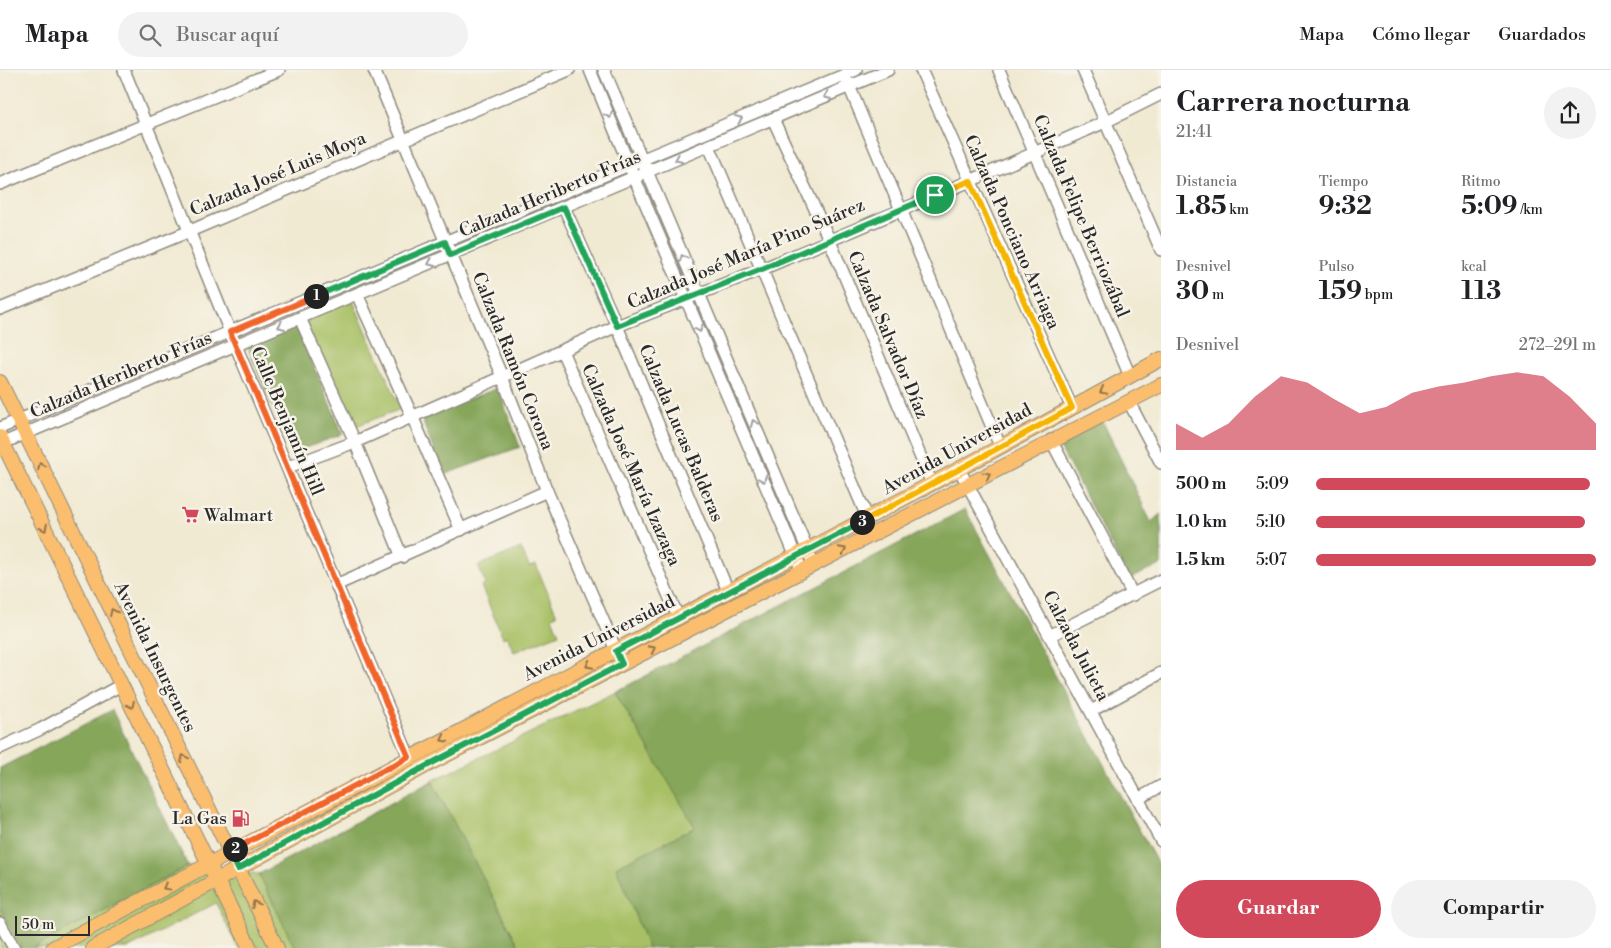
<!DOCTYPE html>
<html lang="es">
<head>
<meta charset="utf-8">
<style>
	:root { --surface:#fff; --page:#f2f2f2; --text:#202124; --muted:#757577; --line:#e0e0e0; --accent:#d1495b }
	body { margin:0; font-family:"Libre Bodoni",serif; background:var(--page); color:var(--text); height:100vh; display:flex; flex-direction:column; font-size:19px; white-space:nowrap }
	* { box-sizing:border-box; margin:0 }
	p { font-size:16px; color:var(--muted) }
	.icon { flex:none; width:28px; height:28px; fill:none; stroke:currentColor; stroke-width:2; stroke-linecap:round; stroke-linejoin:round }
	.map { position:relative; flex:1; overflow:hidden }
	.side { display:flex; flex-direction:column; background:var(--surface); width:450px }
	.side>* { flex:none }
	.scale { position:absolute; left:15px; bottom:12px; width:75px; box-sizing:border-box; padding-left:5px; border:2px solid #2b2b2b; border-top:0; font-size:14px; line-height:18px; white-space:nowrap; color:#2b2b2b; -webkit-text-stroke:4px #f7f3e8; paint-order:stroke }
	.pin { position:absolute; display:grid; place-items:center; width:42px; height:42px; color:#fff; margin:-21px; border:2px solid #fff; border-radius:50%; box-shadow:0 1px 5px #0007 }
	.km { position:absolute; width:25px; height:25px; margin:-12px; border-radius:50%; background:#222; color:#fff; font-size:14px; line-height:25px; text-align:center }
	.round { display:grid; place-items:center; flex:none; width:52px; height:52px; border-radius:26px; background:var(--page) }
	.head { display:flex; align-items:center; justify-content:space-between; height:85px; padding:0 15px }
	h1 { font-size:28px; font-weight:700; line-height:38px }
	.figures { display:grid; grid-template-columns:repeat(3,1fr); gap:8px; height:85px; padding:5px 15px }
	.figures div { display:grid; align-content:center }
	.figures b { font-size:25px; font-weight:700 }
	.figures small { font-size:14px; font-weight:400 }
	.figures p { font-size:14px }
	.chart { height:140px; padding:10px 15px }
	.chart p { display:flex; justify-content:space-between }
	.chart svg { width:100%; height:90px; margin-top:5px; fill:var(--accent); opacity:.7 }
	.primary-button { display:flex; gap:10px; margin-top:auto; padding:10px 15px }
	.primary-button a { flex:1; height:58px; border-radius:30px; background:var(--accent); color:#fff; font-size:20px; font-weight:700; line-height:58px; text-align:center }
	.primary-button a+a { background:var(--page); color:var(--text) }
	ul { padding:0 15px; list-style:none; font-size:16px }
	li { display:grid; grid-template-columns:80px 60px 1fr; align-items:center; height:38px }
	li i { height:12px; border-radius:6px; background:var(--accent) }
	header { display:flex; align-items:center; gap:30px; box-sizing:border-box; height:70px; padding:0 25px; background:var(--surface); border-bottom:1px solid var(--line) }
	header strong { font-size:24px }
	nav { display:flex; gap:28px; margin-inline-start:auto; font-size:18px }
	.search { width:350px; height:45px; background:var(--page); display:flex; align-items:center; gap:12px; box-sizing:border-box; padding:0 18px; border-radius:28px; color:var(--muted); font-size:19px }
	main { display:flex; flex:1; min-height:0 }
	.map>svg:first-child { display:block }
</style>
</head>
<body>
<header>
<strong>Mapa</strong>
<div class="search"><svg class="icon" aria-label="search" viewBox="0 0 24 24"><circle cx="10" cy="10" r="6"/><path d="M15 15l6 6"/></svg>Buscar aquí</div>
<nav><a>Mapa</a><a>Cómo llegar</a><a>Guardados</a></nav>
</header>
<main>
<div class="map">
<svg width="1161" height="878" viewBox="0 0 1161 878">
	<rect width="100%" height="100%" fill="#f7f3e8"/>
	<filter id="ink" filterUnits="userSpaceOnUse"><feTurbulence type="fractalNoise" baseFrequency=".02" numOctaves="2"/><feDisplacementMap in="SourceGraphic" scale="10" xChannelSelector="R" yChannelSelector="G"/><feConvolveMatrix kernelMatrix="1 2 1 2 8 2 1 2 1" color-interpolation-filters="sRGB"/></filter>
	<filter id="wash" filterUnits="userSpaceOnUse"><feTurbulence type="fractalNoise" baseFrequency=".0096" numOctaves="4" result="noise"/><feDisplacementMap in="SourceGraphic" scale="20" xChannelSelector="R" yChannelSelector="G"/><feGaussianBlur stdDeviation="1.12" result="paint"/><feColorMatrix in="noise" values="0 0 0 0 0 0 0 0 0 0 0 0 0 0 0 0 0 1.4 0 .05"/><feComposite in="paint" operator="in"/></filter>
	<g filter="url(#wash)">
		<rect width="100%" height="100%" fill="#f1ead3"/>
		<g fill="#a8c065" stroke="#6a7648">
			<path d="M 352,229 L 401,339 L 345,360 L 303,250 Z"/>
			<path d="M 521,478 L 529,497 L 536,495 L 557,545 L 552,547 L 559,564 L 514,582 L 507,566 L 503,568 L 481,516 L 486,514 L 478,496 Z"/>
			<path d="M 624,617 L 615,622 L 696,757 L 616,797 L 648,878 L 520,878 L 432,711 Z"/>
			<path d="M 188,796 L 259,804 L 295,878 L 238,878 L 216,833 L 129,878 L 33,878 Z"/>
			<path d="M 0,837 L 21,878 L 0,878 Z"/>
		</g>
		<g fill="#86a65a" stroke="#586842">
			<path d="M 295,254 L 343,364 L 292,383 L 247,276 Z"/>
			<path d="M 498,318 L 520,377 L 443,405 L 421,347 Z"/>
			<path d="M 1102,350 L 1151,452 L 1161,444 L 1161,495 L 1129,509 L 1056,370 Z"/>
			<path d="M 965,439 L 1161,800 L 1161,878 L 648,878 L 616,797 L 695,757 L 615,622 Z"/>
			<path d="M 112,640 L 188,796 L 33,878 L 21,878 L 0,837 L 0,698 Z"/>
			<path d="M 432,711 L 520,878 L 295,878 L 259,804 Z"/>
		</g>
	</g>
	<g filter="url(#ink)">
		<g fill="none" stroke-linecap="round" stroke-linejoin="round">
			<defs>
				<g id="minor">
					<path d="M 124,0 L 230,262 L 409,687"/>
					<path d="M 374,0 L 502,307 L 547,421 L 619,587"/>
					<path d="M 590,0 L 629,95 L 802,501"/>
					<path d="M 604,0 L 814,495"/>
					<path d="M 921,0 L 1072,338"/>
					<path d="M 999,0 L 1130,306"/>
					<path d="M 1083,0 L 1161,180"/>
					<path d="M 847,11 L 1000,376"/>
					<path d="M 773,49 L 829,169 L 932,414"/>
					<path d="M 709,76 L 868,449"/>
					<path d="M 0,114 L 279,0"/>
					<path d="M 564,137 L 617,256 L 728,521"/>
					<path d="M 357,224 L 412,346 L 461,460"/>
					<path d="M 0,239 L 190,161 L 569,0"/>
					<path d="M 300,248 L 355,372 L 402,487"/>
					<path d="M 562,281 L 679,549"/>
					<path d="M 1129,332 L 1161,393"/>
					<path d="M 0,358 L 856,0"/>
					<path d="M 1051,370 L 1133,525"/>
					<path d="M 3,373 L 888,0"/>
					<path d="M 288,397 L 355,372 L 617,256 L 762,199 L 970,111 L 1105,52 L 1161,24"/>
					<path d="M 959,399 L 1161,771"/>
					<path d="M 336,515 L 547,421"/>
					<path d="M 1051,565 L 1161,510"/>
					<path d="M 1091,641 L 1161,603"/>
					<path d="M 0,678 L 41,659 L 121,615"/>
					<path d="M 1138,729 L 1161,716"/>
					<path d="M 0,853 L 14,878"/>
				</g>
				<g id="major">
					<path d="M 0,312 L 277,878"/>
					<path d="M 0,367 L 250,878"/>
					<path d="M 53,878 C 420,678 795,492 1161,289"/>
					<path d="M 93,878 L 431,693 L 1161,315"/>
				</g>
			</defs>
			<use href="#minor" stroke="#8e8a7f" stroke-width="14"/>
			<use href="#major" stroke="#8e8a7f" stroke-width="16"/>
			<use href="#minor" stroke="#fff" stroke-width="11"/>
			<use href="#major" stroke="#fabe6e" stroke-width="14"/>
		</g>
		<defs><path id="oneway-chevron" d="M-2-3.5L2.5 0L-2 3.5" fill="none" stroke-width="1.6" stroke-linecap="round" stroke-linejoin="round" transform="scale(1.25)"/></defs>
		<g stroke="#a0a0a0">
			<use href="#oneway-chevron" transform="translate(827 26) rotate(157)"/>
			<use href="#oneway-chevron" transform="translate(609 45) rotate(68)"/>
			<use href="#oneway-chevron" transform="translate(739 49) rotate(-23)"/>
			<use href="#oneway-chevron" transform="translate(678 89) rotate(157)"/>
			<use href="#oneway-chevron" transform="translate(683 188) rotate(-113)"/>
			<use href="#oneway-chevron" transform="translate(431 193) rotate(157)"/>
			<use href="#oneway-chevron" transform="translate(281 256) rotate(157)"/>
			<use href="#oneway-chevron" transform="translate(699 259) rotate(67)"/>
			<use href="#oneway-chevron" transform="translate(754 353) rotate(-113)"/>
			<use href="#oneway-chevron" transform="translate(763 409) rotate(67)"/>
		</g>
		<g stroke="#92744c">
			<use href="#oneway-chevron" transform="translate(1103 321) rotate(151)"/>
			<use href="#oneway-chevron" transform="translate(41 396) rotate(-116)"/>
			<use href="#oneway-chevron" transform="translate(987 405) rotate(-29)"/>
			<use href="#oneway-chevron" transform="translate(44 458) rotate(64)"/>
			<use href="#oneway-chevron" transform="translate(843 480) rotate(-27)"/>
			<use href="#oneway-chevron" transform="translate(113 542) rotate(-116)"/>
			<use href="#oneway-chevron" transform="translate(652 579) rotate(-27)"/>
			<use href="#oneway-chevron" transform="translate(589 595) rotate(153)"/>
			<use href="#oneway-chevron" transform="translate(131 635) rotate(64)"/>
			<use href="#oneway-chevron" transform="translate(444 669) rotate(153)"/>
			<use href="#oneway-chevron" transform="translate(184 688) rotate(-116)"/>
			<use href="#oneway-chevron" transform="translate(166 817) rotate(151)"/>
			<use href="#oneway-chevron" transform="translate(255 834) rotate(-116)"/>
		</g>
	</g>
	<g fill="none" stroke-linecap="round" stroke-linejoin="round" filter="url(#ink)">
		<defs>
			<path id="split-1" d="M 316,226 L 445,172 L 450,185 L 564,137 L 617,256 L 762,199 L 935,125"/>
			<path id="split-2" d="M 235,779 L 409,687 L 230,262 L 316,226"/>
			<path id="split-3" d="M 235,779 L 230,782 L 238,799 L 432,693 L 622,594 L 616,581 L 862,452"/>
			<path id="split-4" d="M 862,452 L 1072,338 L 970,111 L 935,125"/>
		</defs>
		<use href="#split-1" stroke="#fff" stroke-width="10"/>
		<use href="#split-2" stroke="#fff" stroke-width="10"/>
		<use href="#split-3" stroke="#fff" stroke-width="10"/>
		<use href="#split-4" stroke="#fff" stroke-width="10"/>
		<use href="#split-1" stroke="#22a559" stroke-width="6"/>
		<use href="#split-2" stroke="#f0652b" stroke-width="6"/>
		<use href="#split-3" stroke="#22a559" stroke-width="6"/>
		<use href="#split-4" stroke="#f5b400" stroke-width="6"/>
	</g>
	<defs>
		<symbol id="supermarket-bare" viewBox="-9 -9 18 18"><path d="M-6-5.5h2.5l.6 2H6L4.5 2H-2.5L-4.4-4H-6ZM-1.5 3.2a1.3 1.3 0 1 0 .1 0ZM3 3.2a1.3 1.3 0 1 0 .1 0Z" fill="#d1495b" stroke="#f7f3e8" stroke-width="2.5" paint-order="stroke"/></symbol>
		<symbol id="fuel-bare" viewBox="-9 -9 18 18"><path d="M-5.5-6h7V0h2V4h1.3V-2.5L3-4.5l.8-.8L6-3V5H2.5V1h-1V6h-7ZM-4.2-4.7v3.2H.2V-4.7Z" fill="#d1495b" stroke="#f7f3e8" stroke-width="2.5" paint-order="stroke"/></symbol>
	</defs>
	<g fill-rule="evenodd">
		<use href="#supermarket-bare" x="178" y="432" width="25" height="25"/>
		<use href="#fuel-bare" x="228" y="736" width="25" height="25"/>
	</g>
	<g text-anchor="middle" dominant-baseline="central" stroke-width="5" stroke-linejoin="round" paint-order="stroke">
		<g font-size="18" fill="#2b2b2b" stroke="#f7f3e8">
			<text transform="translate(278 104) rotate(-23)">Calzada José Luis Moya</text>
			<text transform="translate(550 124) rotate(-23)">Calzada Heriberto Frías</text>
			<text transform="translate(1081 146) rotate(67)">Calzada Felipe Berriozábal</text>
			<text transform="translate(1012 162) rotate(66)">Calzada Ponciano Arriaga</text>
			<text transform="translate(746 184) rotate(-23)">Calzada José María Pino Suárez</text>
			<text transform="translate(888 265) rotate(67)">Calzada Salvador Díaz</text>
			<text transform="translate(513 291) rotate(68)">Calzada Ramón Corona</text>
			<text transform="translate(121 305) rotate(-23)">Calzada Heriberto Frías</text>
			<text transform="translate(287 351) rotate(67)">Calle Benjamín Hill</text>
			<text transform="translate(681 363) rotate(67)">Calzada Lucas Balderas</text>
			<text transform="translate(957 379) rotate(-29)">Avenida Universidad</text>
			<text transform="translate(631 395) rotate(66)">Calzada José María Izazaga</text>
			<text transform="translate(599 568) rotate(-27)">Avenida Universidad</text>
			<text transform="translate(1076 576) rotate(62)">Calzada Julieta</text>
			<text transform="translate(155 587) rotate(64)">Avenida Insurgentes</text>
		</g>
		<g font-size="18" fill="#2b2b2b" stroke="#f7f3e8" text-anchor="start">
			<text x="204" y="445">Walmart</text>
			<text x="227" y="748" text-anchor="end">La Gas</text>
		</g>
	</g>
</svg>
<div class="scale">50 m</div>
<div class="pin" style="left:935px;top:125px;background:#1e9e55"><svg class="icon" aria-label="arrive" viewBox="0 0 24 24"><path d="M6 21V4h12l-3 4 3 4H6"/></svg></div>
<b class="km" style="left:316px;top:226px">1</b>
<b class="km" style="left:235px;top:779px">2</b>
<b class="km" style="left:862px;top:452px">3</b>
</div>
<section class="side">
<div class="head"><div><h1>Carrera nocturna</h1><p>21:41</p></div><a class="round"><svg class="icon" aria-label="share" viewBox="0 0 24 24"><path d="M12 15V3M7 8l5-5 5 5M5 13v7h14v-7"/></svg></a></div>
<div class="figures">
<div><p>Distancia</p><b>1.85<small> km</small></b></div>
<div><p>Tiempo</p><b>9:32</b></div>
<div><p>Ritmo</p><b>5:09<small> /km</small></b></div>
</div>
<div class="figures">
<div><p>Desnivel</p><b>30<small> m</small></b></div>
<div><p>Pulso</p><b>159<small> bpm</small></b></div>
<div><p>kcal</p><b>113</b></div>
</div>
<div class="chart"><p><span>Desnivel</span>272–291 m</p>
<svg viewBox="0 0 160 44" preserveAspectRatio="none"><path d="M0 44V31L10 38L20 31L30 18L40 8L50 11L60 19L70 26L80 23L90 16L100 13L110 11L120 8L130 6L140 8L150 18L160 31V44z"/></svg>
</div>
<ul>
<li><b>500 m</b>5:09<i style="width:98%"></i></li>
<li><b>1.0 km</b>5:10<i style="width:96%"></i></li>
<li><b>1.5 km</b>5:07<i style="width:100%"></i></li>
</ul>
<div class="primary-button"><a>Guardar</a><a>Compartir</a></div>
</section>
</main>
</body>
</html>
